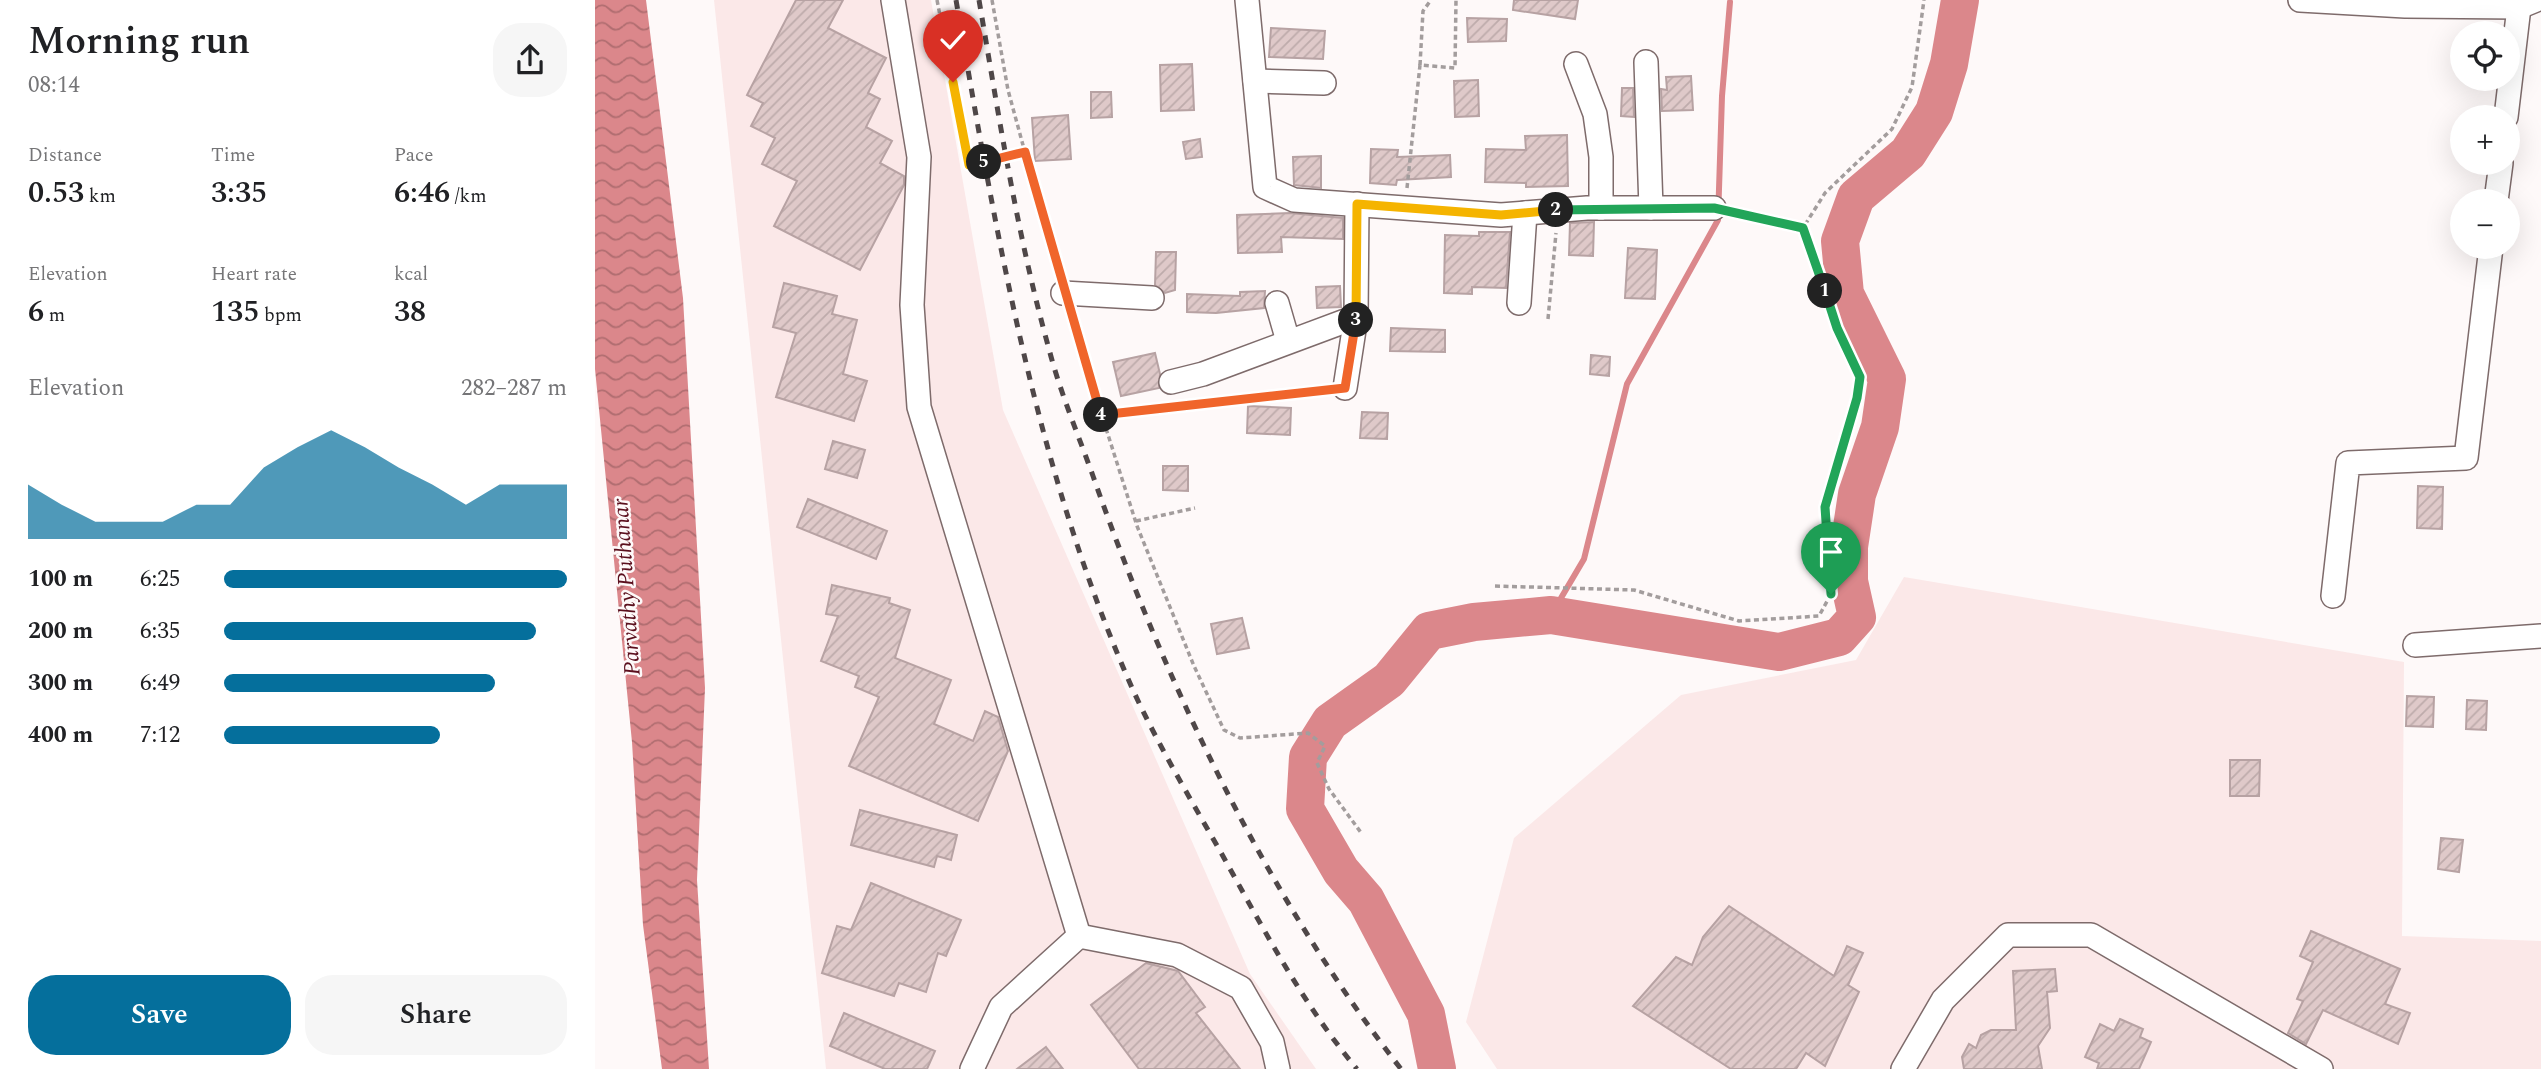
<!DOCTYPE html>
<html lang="en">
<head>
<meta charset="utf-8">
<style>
	:root { --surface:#fff; --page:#f6f6f6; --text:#202124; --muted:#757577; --accent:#056f9c }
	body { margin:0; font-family:Spectral,serif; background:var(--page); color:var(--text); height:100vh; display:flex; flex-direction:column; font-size:26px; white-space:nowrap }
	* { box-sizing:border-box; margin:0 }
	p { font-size:23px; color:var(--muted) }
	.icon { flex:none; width:38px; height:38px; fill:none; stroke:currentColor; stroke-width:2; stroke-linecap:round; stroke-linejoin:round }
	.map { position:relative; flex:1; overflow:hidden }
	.details { display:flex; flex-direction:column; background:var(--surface); width:595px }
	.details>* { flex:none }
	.fabs { position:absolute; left:1855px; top:21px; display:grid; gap:14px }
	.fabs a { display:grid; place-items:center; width:70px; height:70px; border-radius:50%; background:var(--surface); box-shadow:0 7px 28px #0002; font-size:35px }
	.pin { position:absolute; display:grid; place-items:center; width:60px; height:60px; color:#fff; margin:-72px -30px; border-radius:50% 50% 50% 0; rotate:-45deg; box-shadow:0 0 7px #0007 }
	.pin .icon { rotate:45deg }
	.km { position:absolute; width:35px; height:35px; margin:-18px; border-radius:50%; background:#222; color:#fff; font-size:19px; line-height:35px; text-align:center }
	.round { display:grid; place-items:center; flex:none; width:74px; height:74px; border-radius:28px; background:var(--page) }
	.head { display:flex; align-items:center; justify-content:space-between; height:119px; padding:0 28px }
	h1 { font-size:38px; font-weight:600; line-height:52px }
	.metrics { display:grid; grid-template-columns:repeat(3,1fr); gap:10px; height:119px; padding:7px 28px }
	.metrics div { display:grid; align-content:center }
	.metrics b { font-size:30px; font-weight:600 }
	.metrics small { font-size:19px; font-weight:400 }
	.metrics p { font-size:19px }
	.chart { height:196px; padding:14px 28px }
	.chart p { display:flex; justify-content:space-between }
	.chart svg { width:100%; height:126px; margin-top:7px; fill:var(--accent); opacity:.7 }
	.action { display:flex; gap:14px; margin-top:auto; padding:14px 28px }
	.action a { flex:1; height:80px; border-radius:28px; background:var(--accent); color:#fff; font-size:28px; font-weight:600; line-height:80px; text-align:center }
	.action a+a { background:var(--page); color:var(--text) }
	ul { padding:0 28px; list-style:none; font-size:23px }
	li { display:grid; grid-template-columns:112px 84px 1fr; align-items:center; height:52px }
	li i { height:18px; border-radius:9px; background:var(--accent) }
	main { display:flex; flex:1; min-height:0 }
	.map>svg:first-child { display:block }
</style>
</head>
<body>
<main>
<section class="details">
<div class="head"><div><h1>Morning run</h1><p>08:14</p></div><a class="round"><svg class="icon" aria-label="share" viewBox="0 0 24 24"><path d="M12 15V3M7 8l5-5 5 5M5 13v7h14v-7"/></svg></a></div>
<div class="metrics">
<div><p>Distance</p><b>0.53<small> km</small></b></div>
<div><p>Time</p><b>3:35</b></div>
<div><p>Pace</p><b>6:46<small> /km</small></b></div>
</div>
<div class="metrics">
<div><p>Elevation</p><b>6<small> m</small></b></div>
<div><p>Heart rate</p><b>135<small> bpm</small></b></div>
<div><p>kcal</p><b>38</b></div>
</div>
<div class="chart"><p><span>Elevation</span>282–287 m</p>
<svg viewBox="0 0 160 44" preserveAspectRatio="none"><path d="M0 44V25L10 32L20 38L30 38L40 38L50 32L60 32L70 19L80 12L90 6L100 12L110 19L120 25L130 32L140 25L150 25L160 25V44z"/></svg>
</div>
<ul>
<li><b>100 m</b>6:25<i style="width:100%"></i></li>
<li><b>200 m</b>6:35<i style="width:91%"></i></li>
<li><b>300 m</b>6:49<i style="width:79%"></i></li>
<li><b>400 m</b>7:12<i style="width:63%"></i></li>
</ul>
<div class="action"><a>Save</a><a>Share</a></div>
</section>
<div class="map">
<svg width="1946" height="1069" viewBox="0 0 1946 1069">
	<defs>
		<pattern id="water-waves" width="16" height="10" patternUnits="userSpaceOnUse" patternTransform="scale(1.75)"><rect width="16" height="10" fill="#db878b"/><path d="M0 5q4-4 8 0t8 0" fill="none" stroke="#b06d70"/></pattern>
		<pattern id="building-hatch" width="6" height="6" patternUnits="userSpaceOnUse" patternTransform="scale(1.75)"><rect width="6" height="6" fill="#dfc9c9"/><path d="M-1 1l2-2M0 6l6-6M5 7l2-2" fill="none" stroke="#beabab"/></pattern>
	</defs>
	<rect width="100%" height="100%" fill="#fef9f9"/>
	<g fill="#fbe8e8">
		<path d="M 119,0 L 336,0 L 408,410 L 655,974 L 721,1069 L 231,1069 Z"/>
		<path d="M 1309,577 L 1809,662 L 1807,936 L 1946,941 L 1946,1069 L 902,1069 L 871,1022 L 919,838 L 1086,695 L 1261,660 Z"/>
	</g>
	<path fill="url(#water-waves)" d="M 0,0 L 51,0 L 88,298 L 110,688 L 102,880 L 114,1069 L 67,1069 L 48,925 L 37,742 L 0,369 Z"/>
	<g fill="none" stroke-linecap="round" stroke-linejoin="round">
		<path stroke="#db878b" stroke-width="6" d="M 977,615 L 956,615 L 989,559 L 1032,384 L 1123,220 L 1127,96 L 1135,2"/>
		<path stroke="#db878b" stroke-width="38" d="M 842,1069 L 831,1014 L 771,900 L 746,871 L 710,809 L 713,757 L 735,722 L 794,680 L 834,631 L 879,622 L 956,615 L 1184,652 L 1244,637 L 1262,617 L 1254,581 L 1254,547 L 1262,494 L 1285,427 L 1292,379 L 1250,294 L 1245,241 L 1261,197 L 1313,153 L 1339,112 L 1354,64 L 1365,0"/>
	</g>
	<g fill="url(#building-hatch)" stroke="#b7a2a3" stroke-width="2">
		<path d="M 201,0 L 248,0 L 233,28 L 291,58 L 273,93 L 285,99 L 271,127 L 297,141 L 285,163 L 309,176 L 309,185 L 265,270 L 179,226 L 202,181 L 167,164 L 180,138 L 156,126 L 168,103 L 152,95 Z"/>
		<path d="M 919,0 L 983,0 L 980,19 L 918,10 Z"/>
		<path d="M 872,18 L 912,19 L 911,41 L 873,42 Z"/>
		<path d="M 676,28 L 730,31 L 728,59 L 674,57 Z"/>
		<path d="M 597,64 L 599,110 L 566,111 L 565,65 Z"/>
		<path d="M 1096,76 L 1098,110 L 1067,111 L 1066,89 L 1072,90 L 1071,77 Z"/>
		<path d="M 883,80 L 884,116 L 860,117 L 859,81 Z"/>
		<path d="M 1027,88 L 1038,88 L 1039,117 L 1026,116 Z"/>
		<path d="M 496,92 L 516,92 L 517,117 L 496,118 Z"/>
		<path d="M 473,115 L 476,159 L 440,161 L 437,118 Z"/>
		<path d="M 972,135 L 973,186 L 931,187 L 931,183 L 890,182 L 891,149 L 931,150 L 930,136 Z"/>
		<path d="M 605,139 L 607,157 L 591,159 L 588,142 Z"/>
		<path d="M 776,149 L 803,150 L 802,157 L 855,155 L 856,177 L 802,180 L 801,185 L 775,183 Z"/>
		<path d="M 726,156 L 726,188 L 699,185 L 698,157 Z"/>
		<path d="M 695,213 L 748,218 L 748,239 L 686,237 L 687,252 L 643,253 L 642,215 Z"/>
		<path d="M 999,222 L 998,256 L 974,255 L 975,223 Z"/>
		<path d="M 884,232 L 915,232 L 911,288 L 877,287 L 877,294 L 849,293 L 850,235 L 884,236 Z"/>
		<path d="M 1033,248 L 1062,250 L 1060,299 L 1030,298 Z"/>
		<path d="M 561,252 L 581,252 L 580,290 L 570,293 L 560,285 Z"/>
		<path d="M 189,283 L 242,296 L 237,314 L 262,320 L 248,374 L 272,381 L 259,421 L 181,397 L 201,333 L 178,327 Z"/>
		<path d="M 745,286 L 746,307 L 722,308 L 721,287 Z"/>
		<path d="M 670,291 L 669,308 L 621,313 L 592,312 L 592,294 L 645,296 L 645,292 Z"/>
		<path d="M 796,328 L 850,330 L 850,352 L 795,351 Z"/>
		<path d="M 560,353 L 565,374 L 564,388 L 526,396 L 518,362 Z"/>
		<path d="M 996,355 L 1015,357 L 1014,376 L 995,374 Z"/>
		<path d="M 653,406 L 696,408 L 695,435 L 652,433 Z"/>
		<path d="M 767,412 L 793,413 L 792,439 L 765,438 Z"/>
		<path d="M 238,441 L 270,450 L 262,478 L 230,469 Z"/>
		<path d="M 568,466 L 593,466 L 593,491 L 568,490 Z"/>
		<path d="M 1823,486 L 1848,487 L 1847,529 L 1822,528 Z"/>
		<path d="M 213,499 L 292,531 L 281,559 L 202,527 Z"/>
		<path d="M 237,585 L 295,598 L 294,603 L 315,610 L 300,658 L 356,680 L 339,724 L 378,741 L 390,711 L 403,717 L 413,751 L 383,821 L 254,766 L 284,697 L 260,687 L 264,676 L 226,661 L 243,616 L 231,614 Z"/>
		<path d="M 647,618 L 654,648 L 622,654 L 616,624 Z"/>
		<path d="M 1812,696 L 1839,697 L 1838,727 L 1811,726 Z"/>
		<path d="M 1872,700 L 1892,701 L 1891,730 L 1871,729 Z"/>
		<path d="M 1635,760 L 1665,760 L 1664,796 L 1635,796 Z"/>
		<path d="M 265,810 L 362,835 L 356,860 L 342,856 L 339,867 L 256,845 Z"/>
		<path d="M 1846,838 L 1868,840 L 1864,872 L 1843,869 Z"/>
		<path d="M 276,883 L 366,920 L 351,956 L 343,953 L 331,992 L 304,983 L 299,996 L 227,973 L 242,926 L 256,930 Z"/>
		<path d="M 1134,906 L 1239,976 L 1252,946 L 1268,953 L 1253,985 L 1264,992 L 1230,1066 L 1211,1053 L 1201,1069 L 1136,1069 L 1038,1006 L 1081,957 L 1097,965 L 1108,937 Z"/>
		<path d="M 1716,931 L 1805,969 L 1790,1004 L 1815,1013 L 1803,1044 L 1728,1010 L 1711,1044 L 1693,1033 L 1708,1001 L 1702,999 L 1718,962 L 1705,956 Z"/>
		<path d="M 551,963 L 583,971 L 610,1007 L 601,1013 L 645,1069 L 544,1069 L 496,1005 Z"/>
		<path d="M 1460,969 L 1462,991 L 1452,992 L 1455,1028 L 1443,1046 L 1447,1069 L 1369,1069 L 1367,1057 L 1374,1044 L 1381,1048 L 1386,1035 L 1396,1030 L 1421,1030 L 1418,971 Z"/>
		<path d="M 249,1013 L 340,1051 L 332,1069 L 290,1069 L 235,1046 Z"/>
		<path d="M 1525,1019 L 1548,1029 L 1545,1037 L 1556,1042 L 1544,1069 L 1502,1069 L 1504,1063 L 1490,1057 L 1505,1024 L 1519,1031 Z"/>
		<path d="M 451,1047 L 468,1069 L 422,1069 Z"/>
	</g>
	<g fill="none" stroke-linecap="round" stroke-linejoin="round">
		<defs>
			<g id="minor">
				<path d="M 298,0 L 324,157 L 317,305 L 324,407 L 484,936"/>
				<path d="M 652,0 L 670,187 L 699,200 L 906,215 L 992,208 L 1119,208"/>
				<path d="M 1705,0 L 1810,6 L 1924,7 L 1941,0"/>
				<path d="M 1051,62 L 1056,208"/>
				<path d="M 981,64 L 1000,114 L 1006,157 L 1006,208"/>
				<path d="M 660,81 L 729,83"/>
				<path d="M 1911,117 L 1924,7"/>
				<path d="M 1901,201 L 1906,163"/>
				<path d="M 468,293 L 557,298"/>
				<path d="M 682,303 L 693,341"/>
				<path d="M 924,303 L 930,213"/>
				<path d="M 576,382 L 608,374 L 761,317"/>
				<path d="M 750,388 L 761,317 L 762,204"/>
				<path d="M 1738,596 L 1753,463 L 1871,458 L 1896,247"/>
				<path d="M 1820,645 L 1946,636"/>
				<path d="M 484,936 L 582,955 L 646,988 L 677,1042 L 683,1069"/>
				<path d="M 377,1069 L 406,1007 L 484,936"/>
				<path d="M 1308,1069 L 1348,1000 L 1413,935 L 1496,935 L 1726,1069"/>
			</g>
		</defs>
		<use href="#minor" stroke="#7e6b6b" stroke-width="26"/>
		<g stroke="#a39d9d" stroke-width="3.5" stroke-dasharray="5 3.5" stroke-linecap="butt">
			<path d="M 342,0 L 374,165 L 430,152"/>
			<path d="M 397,0 L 413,90 L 463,274"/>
			<path d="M 825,65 L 828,11 L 836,0"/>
			<path d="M 812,188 L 825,65 L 860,68 L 861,0"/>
			<path d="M 1138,212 L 1208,228"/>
			<path d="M 475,315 L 542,526 L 599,666 L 629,730 L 645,738 L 713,733 L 730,746 L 722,763 L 734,789 L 767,834"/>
			<path d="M 953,319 L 961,233"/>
			<path d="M 507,417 L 730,391"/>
			<path d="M 541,521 L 600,508"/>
			<path d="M 900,586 L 1039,590 L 1144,621 L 1224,616 L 1236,594 L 1230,507 L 1262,398 L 1265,377 L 1242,328 L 1208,228 L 1230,193 L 1297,129 L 1317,87 L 1329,0"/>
		</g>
		<use href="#minor" stroke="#fff" stroke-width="23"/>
		<g stroke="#4f4748" stroke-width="5" stroke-dasharray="9 9" stroke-linecap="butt">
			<path d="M 361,0 C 401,233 441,472 538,690 C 564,747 598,803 629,858 C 669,930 709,1006 762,1069"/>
			<path d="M 384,0 C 404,117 422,235 454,349 C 465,392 483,434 498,476 C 570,682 671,896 806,1069"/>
		</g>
	</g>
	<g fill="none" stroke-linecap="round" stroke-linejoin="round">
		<defs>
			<path id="split-1" d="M 1230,291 L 1242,328 L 1265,377 L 1262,398 L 1230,507 L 1236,594"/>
			<path id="split-2" d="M 961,210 L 1119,208 L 1208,228 L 1230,291"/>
			<path id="split-3" d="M 761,320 L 762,204 L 906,215 L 961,210"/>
			<path id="split-4" d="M 506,415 L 750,388 L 761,320"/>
			<path id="split-5" d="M 389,162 L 430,152 L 506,415"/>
			<path id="split-6" d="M 358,82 L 374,165 L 389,162"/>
		</defs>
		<use href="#split-1" stroke="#fff" stroke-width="14"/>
		<use href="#split-2" stroke="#fff" stroke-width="14"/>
		<use href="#split-3" stroke="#fff" stroke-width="14"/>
		<use href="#split-4" stroke="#fff" stroke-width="14"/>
		<use href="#split-5" stroke="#fff" stroke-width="14"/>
		<use href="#split-6" stroke="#fff" stroke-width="14"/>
		<use href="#split-1" stroke="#22a559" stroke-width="9"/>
		<use href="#split-2" stroke="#22a559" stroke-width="9"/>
		<use href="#split-3" stroke="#f5b400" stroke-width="9"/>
		<use href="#split-4" stroke="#f0652b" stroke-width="9"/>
		<use href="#split-5" stroke="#f0652b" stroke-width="9"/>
		<use href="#split-6" stroke="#f5b400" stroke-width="9"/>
	</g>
	<g text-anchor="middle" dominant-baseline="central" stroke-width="5" stroke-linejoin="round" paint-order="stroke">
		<g font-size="23" font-style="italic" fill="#5b0f1d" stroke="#fef9f9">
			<text transform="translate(32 587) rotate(-94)">Parvathy Puthanar</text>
		</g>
	</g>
</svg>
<div class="fabs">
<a><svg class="icon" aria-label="locate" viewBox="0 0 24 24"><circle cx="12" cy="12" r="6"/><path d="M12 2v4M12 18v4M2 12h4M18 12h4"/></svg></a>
<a>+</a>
<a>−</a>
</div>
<div class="pin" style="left:1236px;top:594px;background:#1e9e55"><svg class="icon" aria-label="arrive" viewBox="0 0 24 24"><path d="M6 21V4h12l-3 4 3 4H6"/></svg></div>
<div class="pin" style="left:358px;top:82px;background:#d93025"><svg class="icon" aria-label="check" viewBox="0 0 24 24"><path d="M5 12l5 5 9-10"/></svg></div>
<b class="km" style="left:1230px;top:291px">1</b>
<b class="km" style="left:961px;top:210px">2</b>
<b class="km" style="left:761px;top:320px">3</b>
<b class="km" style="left:506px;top:415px">4</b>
<b class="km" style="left:389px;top:162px">5</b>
</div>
</main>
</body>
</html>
